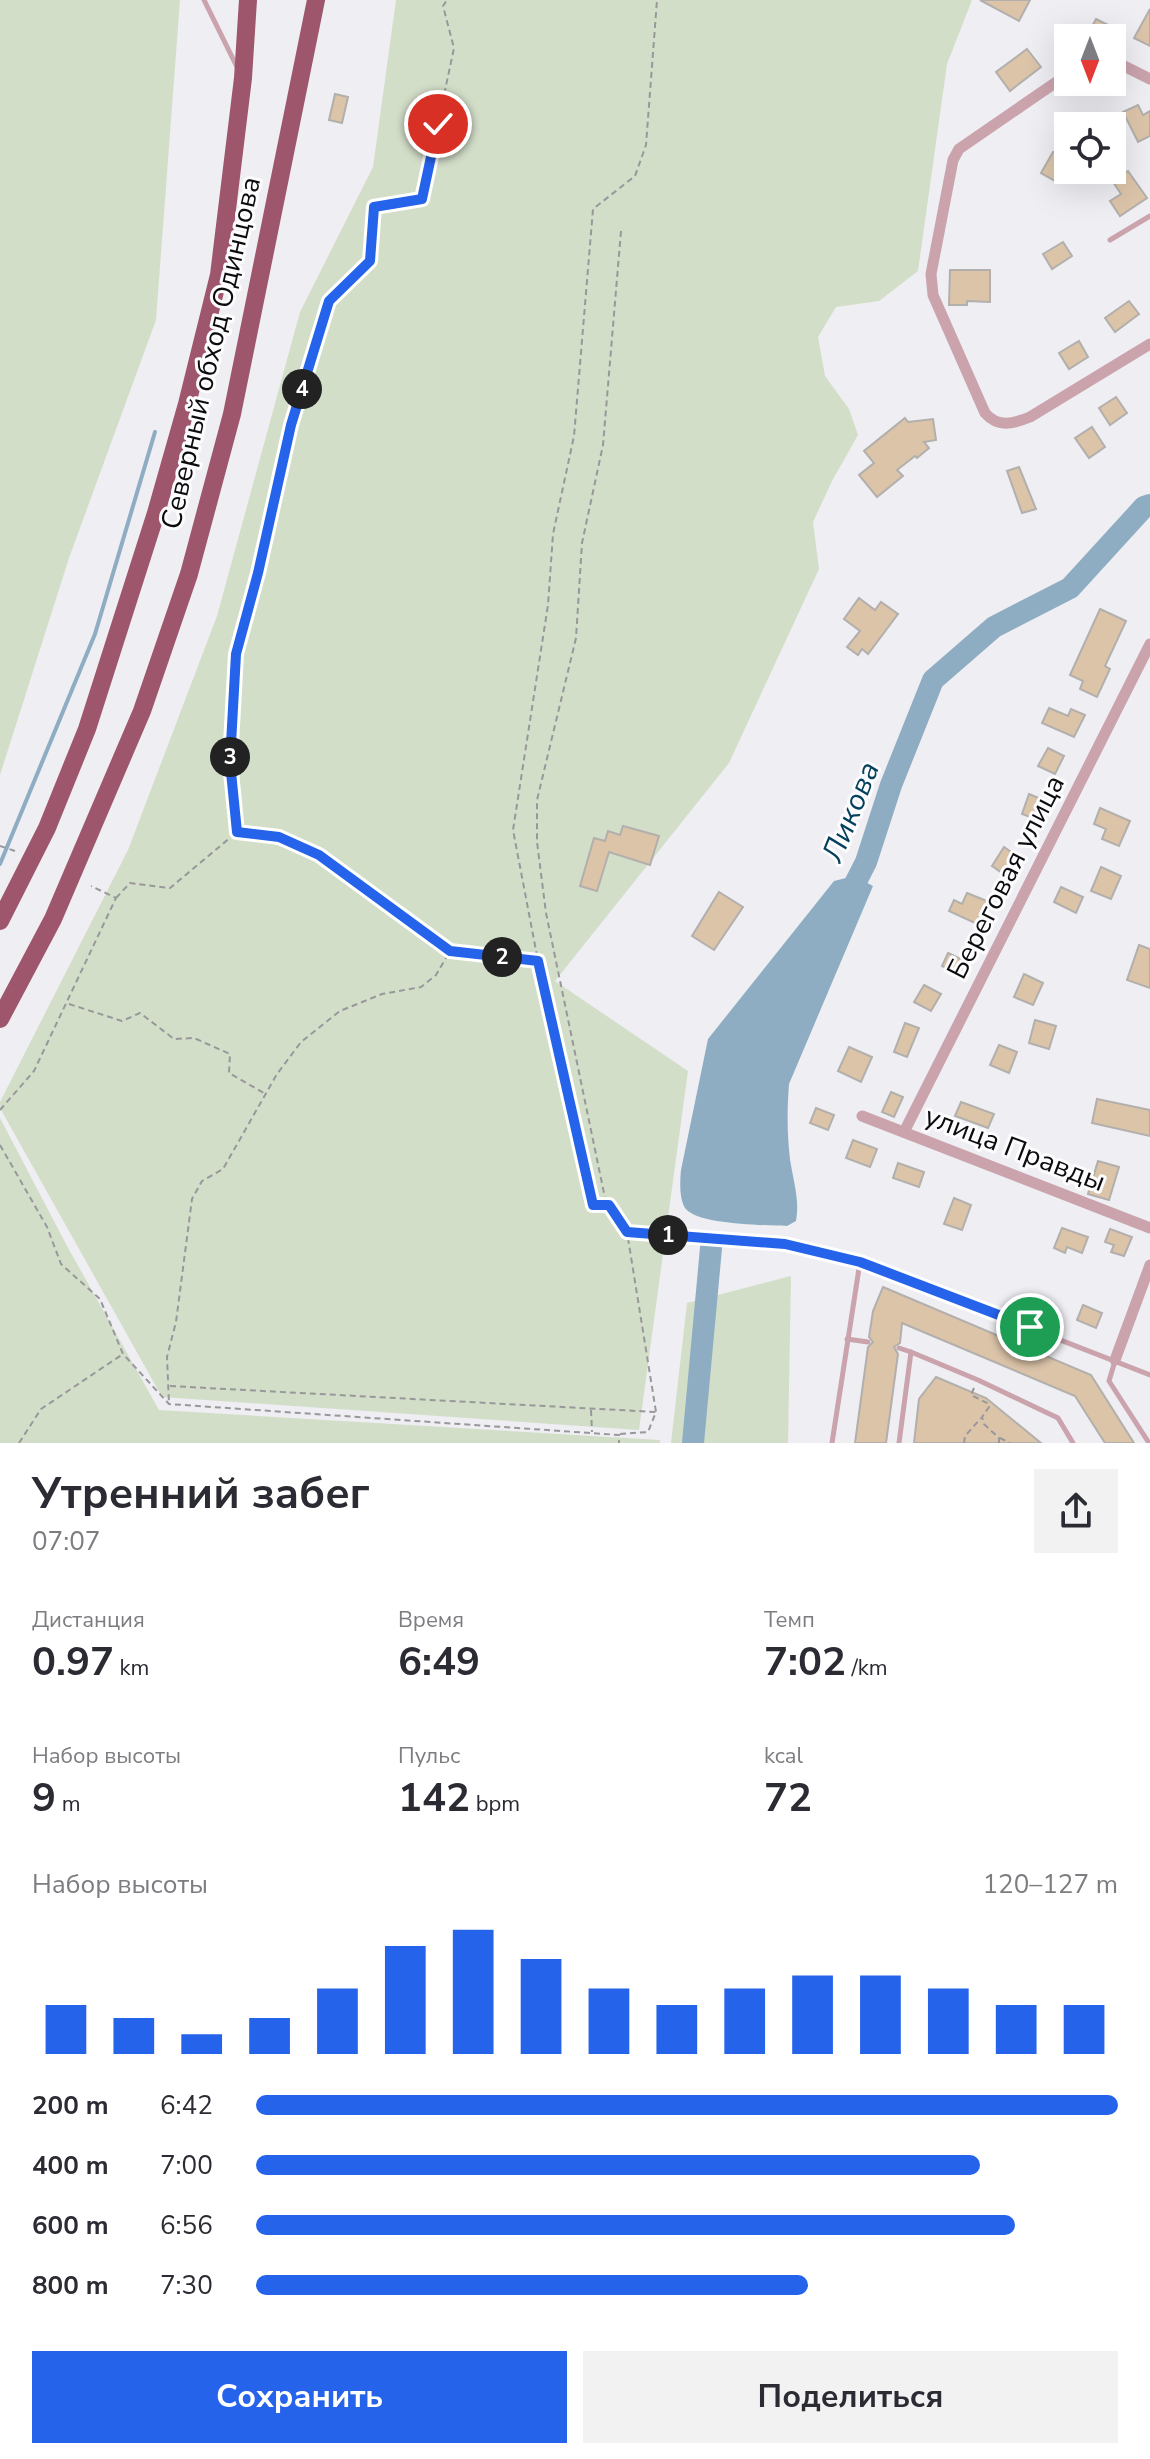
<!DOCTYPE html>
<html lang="ru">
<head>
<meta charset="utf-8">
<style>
	:root { --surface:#fff; --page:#f2f2f3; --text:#2b2b33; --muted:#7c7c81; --accent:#2563eb }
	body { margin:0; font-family:"Nunito Sans",sans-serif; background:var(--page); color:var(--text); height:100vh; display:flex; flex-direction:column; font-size:30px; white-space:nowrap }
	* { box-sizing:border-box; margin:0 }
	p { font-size:26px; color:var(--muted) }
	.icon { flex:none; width:44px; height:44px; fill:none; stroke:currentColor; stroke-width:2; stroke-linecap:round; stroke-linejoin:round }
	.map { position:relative; height:1443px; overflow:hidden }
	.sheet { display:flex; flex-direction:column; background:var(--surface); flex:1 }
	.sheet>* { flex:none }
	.needle { width:52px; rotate:180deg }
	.controls { position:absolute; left:1054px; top:24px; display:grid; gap:16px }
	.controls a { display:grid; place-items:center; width:72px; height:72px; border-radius:0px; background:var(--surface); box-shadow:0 8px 32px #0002; font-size:40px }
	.pin { position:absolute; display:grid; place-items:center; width:68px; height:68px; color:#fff; margin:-34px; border:4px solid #fff; border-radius:50%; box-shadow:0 2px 8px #0007 }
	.km { position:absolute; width:40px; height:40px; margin:-20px; border-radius:50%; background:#222; color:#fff; font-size:22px; line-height:40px; text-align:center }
	.round { display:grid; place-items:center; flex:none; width:84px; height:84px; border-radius:0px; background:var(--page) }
	.head { display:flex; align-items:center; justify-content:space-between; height:136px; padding:0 32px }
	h1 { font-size:44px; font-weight:700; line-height:60px }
	.metrics { display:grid; grid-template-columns:repeat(3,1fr); gap:12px; height:136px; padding:8px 32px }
	.metrics div { display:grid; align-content:center }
	.metrics b { font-size:40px; font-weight:700 }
	.metrics small { font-size:22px; font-weight:400 }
	.metrics p { font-size:22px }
	.chart { height:224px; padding:16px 32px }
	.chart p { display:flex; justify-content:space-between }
	.chart svg { width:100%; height:144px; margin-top:8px; stroke:var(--accent); stroke-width:6 }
	.cta { display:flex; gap:16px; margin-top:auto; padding:16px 32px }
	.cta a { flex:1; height:92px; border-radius:0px; background:var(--accent); color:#fff; font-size:32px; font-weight:700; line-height:92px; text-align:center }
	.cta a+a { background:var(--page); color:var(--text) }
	ul { padding:0 32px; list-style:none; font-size:26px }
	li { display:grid; grid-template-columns:128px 96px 1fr; align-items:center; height:60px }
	li i { height:20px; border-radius:10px; background:var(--accent) }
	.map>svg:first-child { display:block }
</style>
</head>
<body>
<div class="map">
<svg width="1150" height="1443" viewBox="0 0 1150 1443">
	<rect width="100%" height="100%" fill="#eeeef3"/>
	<g fill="#d3dec9">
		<path d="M 0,0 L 180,0 L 156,320 L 69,558 L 0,775 Z"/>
		<path d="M 396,0 L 972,0 L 947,64 L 918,271 L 879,301 L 836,307 L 818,337 L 825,376 L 849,409 L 858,435 L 832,481 L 813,522 L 819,569 L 729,763 L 555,981 L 688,1071 L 639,1430 L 162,1397 L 0,1108 L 0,1102 L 128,850 L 217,616 L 300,312 L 373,167 Z"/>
		<path d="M 0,1118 L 67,1246 L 159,1410 L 660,1440 L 660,1443 L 0,1443 Z"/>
		<path d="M 791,1276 L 788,1443 L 671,1443 L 687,1303 Z"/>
	</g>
	<path fill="#8eadc2" d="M 854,876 L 873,886 L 789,1084 C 787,1110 787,1134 790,1159 C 793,1180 800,1200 796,1221 L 787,1226 C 766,1225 697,1225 685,1208 C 679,1198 680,1181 681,1170 L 708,1039 L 834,881 Z"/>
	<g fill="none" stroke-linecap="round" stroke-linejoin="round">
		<path stroke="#8eadc2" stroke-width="4" d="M 0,864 L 95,634 L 155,432"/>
		<g stroke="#8eadc2" stroke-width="22">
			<path d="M 845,903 L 866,862 L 891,785 L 933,680 L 994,627 L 1070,588 L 1144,507 L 1150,505"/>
			<path d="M 693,1443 L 711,1248"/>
		</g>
	</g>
	<g fill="#dcc4a9" stroke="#b2afac" stroke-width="2">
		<path d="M 980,0 L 1030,0 L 1019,21 Z"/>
		<path d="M 1150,9 L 1150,46 L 1134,38 Z"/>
		<path d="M 1096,19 L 1120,31 L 1116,38 L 1099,38 L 1089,32 Z"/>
		<path d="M 1027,49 L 1041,67 L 1010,91 L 996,72 Z"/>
		<path d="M 335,94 L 348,97 L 342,123 L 329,120 Z"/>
		<path d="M 1138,105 L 1143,115 L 1150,111 L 1150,136 L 1138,142 L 1123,112 Z"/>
		<path d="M 1053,152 L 1068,159 L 1057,182 L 1041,173 Z"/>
		<path d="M 1128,171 L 1147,198 L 1120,216 L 1110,201 L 1121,194 L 1113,182 Z"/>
		<path d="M 1063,242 L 1072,256 L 1052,269 L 1043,254 Z"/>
		<path d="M 950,270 L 990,270 L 990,302 L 967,301 L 967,305 L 949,305 Z"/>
		<path d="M 1129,301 L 1139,314 L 1115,332 L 1105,318 Z"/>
		<path d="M 1079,341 L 1088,357 L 1069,369 L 1059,353 Z"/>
		<path d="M 1116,397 L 1127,413 L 1110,425 L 1099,408 Z"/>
		<path d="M 905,418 L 908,422 L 933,419 L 936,440 L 924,442 L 929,448 L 917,458 L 915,456 L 897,470 L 903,476 L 877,497 L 859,475 L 874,463 L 864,451 Z"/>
		<path d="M 1092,427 L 1105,447 L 1089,458 L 1075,438 Z"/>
		<path d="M 1019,467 L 1036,509 L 1022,513 L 1007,471 Z"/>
		<path d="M 859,598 L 875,610 L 881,602 L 898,614 L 868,654 L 862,649 L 858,655 L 847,647 L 860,631 L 844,619 Z"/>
		<path d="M 1100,609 L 1126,621 L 1105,666 L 1110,669 L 1097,697 L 1080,689 L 1083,681 L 1070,675 Z"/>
		<path d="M 1049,708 L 1068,716 L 1071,709 L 1085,715 L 1074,737 L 1042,723 Z"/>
		<path d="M 1048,748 L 1064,756 L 1055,774 L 1038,766 Z"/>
		<path d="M 1029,794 L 1046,801 L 1038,820 L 1022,814 Z"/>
		<path d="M 1100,808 L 1130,821 L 1119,846 L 1102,839 L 1106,829 L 1094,824 Z"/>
		<path d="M 623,826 L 659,836 L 650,865 L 609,852 L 597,891 L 580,886 L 594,838 L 605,841 L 608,831 L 620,835 Z"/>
		<path d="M 1004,847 L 1017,856 L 1005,875 L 992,866 Z"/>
		<path d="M 1101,867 L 1121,876 L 1111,899 L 1091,891 Z"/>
		<path d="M 1061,887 L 1083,897 L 1076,913 L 1054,902 Z"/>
		<path d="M 719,892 L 743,907 L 714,950 L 692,936 Z"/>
		<path d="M 967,893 L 987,901 L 977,924 L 949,911 L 954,900 L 962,904 Z"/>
		<path d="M 1139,945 L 1150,949 L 1150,988 L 1127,980 Z"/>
		<path d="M 948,953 L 965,961 L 959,974 L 942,966 Z"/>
		<path d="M 1024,974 L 1043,983 L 1033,1005 L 1014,997 Z"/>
		<path d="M 924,985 L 941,994 L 931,1011 L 914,1002 Z"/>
		<path d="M 1035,1020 L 1056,1026 L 1049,1049 L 1029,1043 Z"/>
		<path d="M 905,1023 L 919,1028 L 907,1057 L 894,1052 Z"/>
		<path d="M 999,1045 L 1017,1052 L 1009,1073 L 990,1065 Z"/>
		<path d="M 849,1047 L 872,1057 L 861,1082 L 838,1071 Z"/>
		<path d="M 891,1092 L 903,1097 L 894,1117 L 882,1112 Z"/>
		<path d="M 1097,1099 L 1150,1110 L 1150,1136 L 1092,1123 Z"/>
		<path d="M 961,1102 L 994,1114 L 988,1128 L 955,1116 Z"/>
		<path d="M 816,1108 L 834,1115 L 828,1130 L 810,1123 Z"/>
		<path d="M 853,1140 L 877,1149 L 870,1167 L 846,1158 Z"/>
		<path d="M 1098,1161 L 1119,1167 L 1109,1200 L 1088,1194 Z"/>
		<path d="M 898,1163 L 924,1172 L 919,1187 L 893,1178 Z"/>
		<path d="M 954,1198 L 971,1205 L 962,1230 L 944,1224 Z"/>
		<path d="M 1062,1228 L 1088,1237 L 1082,1253 L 1067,1247 L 1065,1253 L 1054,1248 Z"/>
		<path d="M 1110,1229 L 1132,1237 L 1124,1256 L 1111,1252 L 1114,1245 L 1105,1242 Z"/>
		<path d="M 883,1287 L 1091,1375 L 1134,1443 L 1105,1443 L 1075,1396 L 902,1323 L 900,1343 L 894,1347 L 898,1354 L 886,1443 L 855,1443 L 868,1347 L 873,1342 L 869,1337 L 873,1311 Z"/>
		<path d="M 1083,1305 L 1102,1313 L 1096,1328 L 1077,1320 Z"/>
		<path d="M 936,1377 L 986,1398 L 1041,1443 L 914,1443 L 919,1399 Z"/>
	</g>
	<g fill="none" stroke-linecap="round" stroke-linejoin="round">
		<g stroke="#98989b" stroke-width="2" stroke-dasharray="6 4" stroke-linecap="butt">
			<path d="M 621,231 L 603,445 L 582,543 L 576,638 L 537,800 L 537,842 L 546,913 L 605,1198 L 627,1232"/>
			<path d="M 237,831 L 230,762 L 236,654 L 258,573 L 291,425 L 329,301 L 370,261 L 374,207 L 422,199 L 454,48 L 443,6 L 447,0"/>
			<path d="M 0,846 L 15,851"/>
			<path d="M 116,898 L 130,883 L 170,888 L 237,832 L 279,837 L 319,855 L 450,951 L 436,975 L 421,987 L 382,994 L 340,1011 L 301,1042 L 277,1074 L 223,1169 L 202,1181 L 192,1199 L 176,1322 L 167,1357 L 169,1404"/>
			<path d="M 452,951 L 537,961"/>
			<path d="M 69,1004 L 122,1021 L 140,1013 L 174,1039 L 194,1038 L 230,1054 L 229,1073 L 264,1093"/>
			<path d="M 0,1110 L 34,1071 L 116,898 L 91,886"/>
			<path d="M 0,1145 L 47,1227 L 61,1264 L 100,1299 L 123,1354 L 169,1404 L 619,1435 L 619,1443"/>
			<path d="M 609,1205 L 593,1205 L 538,961 L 513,830 L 548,605 L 553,534 L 574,436 L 593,209 L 635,176 L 646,145 L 657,0"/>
			<path d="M 170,1386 L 656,1412"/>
			<path d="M 974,1388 L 971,1395 L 989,1404 L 989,1407 L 982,1417 L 984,1424 L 999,1438 L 999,1443"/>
			<path d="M 591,1410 L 592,1432"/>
			<path d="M 620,1434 L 648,1432 L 656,1412 L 627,1232 L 662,1235"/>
			<path d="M 1000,1438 L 1010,1443"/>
			<path d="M 19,1443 L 41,1409 L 123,1354"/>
			<path d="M 964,1443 L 965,1436 L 981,1418"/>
		</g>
		<g stroke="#caa3ad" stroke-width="5">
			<path d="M 204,0 L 237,67"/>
			<path d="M 1110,240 L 1150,216"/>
			<path d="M 671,1235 L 785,1244 L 860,1262 L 1150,1375"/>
			<path d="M 847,1339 L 868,1342"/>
			<path d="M 899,1348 L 911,1352"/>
			<path d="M 1115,1361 L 1109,1381 L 1149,1443"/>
			<path d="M 832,1443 L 860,1262"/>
			<path d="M 899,1443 L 911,1352 L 978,1380 L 1058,1418 L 1073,1443"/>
		</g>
		<g stroke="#caa3ad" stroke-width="11">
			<path d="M 1062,32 L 1072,38"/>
			<path d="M 1112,60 L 1150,79"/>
			<path d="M 1068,74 L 959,149 L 953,160 L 931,274 L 933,295 L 985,413 C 998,428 1013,424 1030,417 L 1150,344"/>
			<path d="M 862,1116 L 1150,1228"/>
			<path d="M 904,1132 L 1150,644"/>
			<path d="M 1115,1360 L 1150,1265"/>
		</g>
		<g stroke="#9e566c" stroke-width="18">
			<path d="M 0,921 L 47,828 L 87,729 L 156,513 L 187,404 L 219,275 L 243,78 L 248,0"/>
			<path d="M 0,1019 L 53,919 L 142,711 L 189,574 L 232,414 L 316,0"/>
		</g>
	</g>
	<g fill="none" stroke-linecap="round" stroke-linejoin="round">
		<defs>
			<path id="route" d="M 438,124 L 422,199 L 374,207 L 370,261 L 329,301 L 291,425 L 258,573 L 236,654 L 230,762 L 237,832 L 279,837 L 319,855 L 450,951 L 538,961 L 593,1205 L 609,1205 L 627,1232 L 785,1244 L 860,1262 L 1030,1327"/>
		</defs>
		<use href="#route" stroke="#fff" stroke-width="16"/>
		<use href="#route" stroke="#2563eb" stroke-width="10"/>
	</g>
	<g text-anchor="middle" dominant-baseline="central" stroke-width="6" stroke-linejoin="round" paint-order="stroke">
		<g font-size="28" fill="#0b0b0c" stroke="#fcfcfe">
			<text transform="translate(211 353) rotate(-77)">Северный обход Одинцова</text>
			<text transform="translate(1006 877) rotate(-63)">Береговая улица</text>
			<text transform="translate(1015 1149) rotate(21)">улица Правды</text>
		</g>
		<g font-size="30" font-style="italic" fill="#03405d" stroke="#fcfcfe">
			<text transform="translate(851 812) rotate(-68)">Ликова</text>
		</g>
	</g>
</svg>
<div class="controls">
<a><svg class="needle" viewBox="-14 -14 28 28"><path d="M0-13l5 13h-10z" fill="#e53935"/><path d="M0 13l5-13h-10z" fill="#7c7c81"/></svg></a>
<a><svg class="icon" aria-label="locate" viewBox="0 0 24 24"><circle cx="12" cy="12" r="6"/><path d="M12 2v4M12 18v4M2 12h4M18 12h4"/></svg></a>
</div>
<div class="pin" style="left:1030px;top:1327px;background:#1e9e55"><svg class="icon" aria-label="arrive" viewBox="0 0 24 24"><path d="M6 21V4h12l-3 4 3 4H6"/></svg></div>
<div class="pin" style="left:438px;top:124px;background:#d93025"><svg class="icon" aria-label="check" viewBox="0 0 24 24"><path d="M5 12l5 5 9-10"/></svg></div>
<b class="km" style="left:668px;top:1235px">1</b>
<b class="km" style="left:502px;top:957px">2</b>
<b class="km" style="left:230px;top:757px">3</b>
<b class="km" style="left:302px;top:389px">4</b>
</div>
<section class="sheet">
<div class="head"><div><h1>Утренний забег</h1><p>07:07</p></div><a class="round"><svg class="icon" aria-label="share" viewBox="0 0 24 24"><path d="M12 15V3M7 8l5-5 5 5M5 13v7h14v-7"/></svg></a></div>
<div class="metrics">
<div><p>Дистанция</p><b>0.97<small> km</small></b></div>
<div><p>Время</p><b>6:49</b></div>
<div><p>Темп</p><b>7:02<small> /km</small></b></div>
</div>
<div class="metrics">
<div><p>Набор высоты</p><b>9<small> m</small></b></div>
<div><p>Пульс</p><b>142<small> bpm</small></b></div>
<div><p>kcal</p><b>72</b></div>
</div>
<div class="chart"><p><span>Набор высоты</span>120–127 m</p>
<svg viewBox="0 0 160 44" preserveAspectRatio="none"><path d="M5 44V29M15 44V33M25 44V38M35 44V33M45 44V24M55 44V11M65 44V6M75 44V15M85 44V24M95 44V29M105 44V24M115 44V20M125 44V20M135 44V24M145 44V29M155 44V29"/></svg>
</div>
<ul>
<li><b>200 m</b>6:42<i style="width:100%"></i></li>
<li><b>400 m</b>7:00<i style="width:84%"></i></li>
<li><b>600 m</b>6:56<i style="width:88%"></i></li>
<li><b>800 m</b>7:30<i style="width:64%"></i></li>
</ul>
<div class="cta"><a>Сохранить</a><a>Поделиться</a></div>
</section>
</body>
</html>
